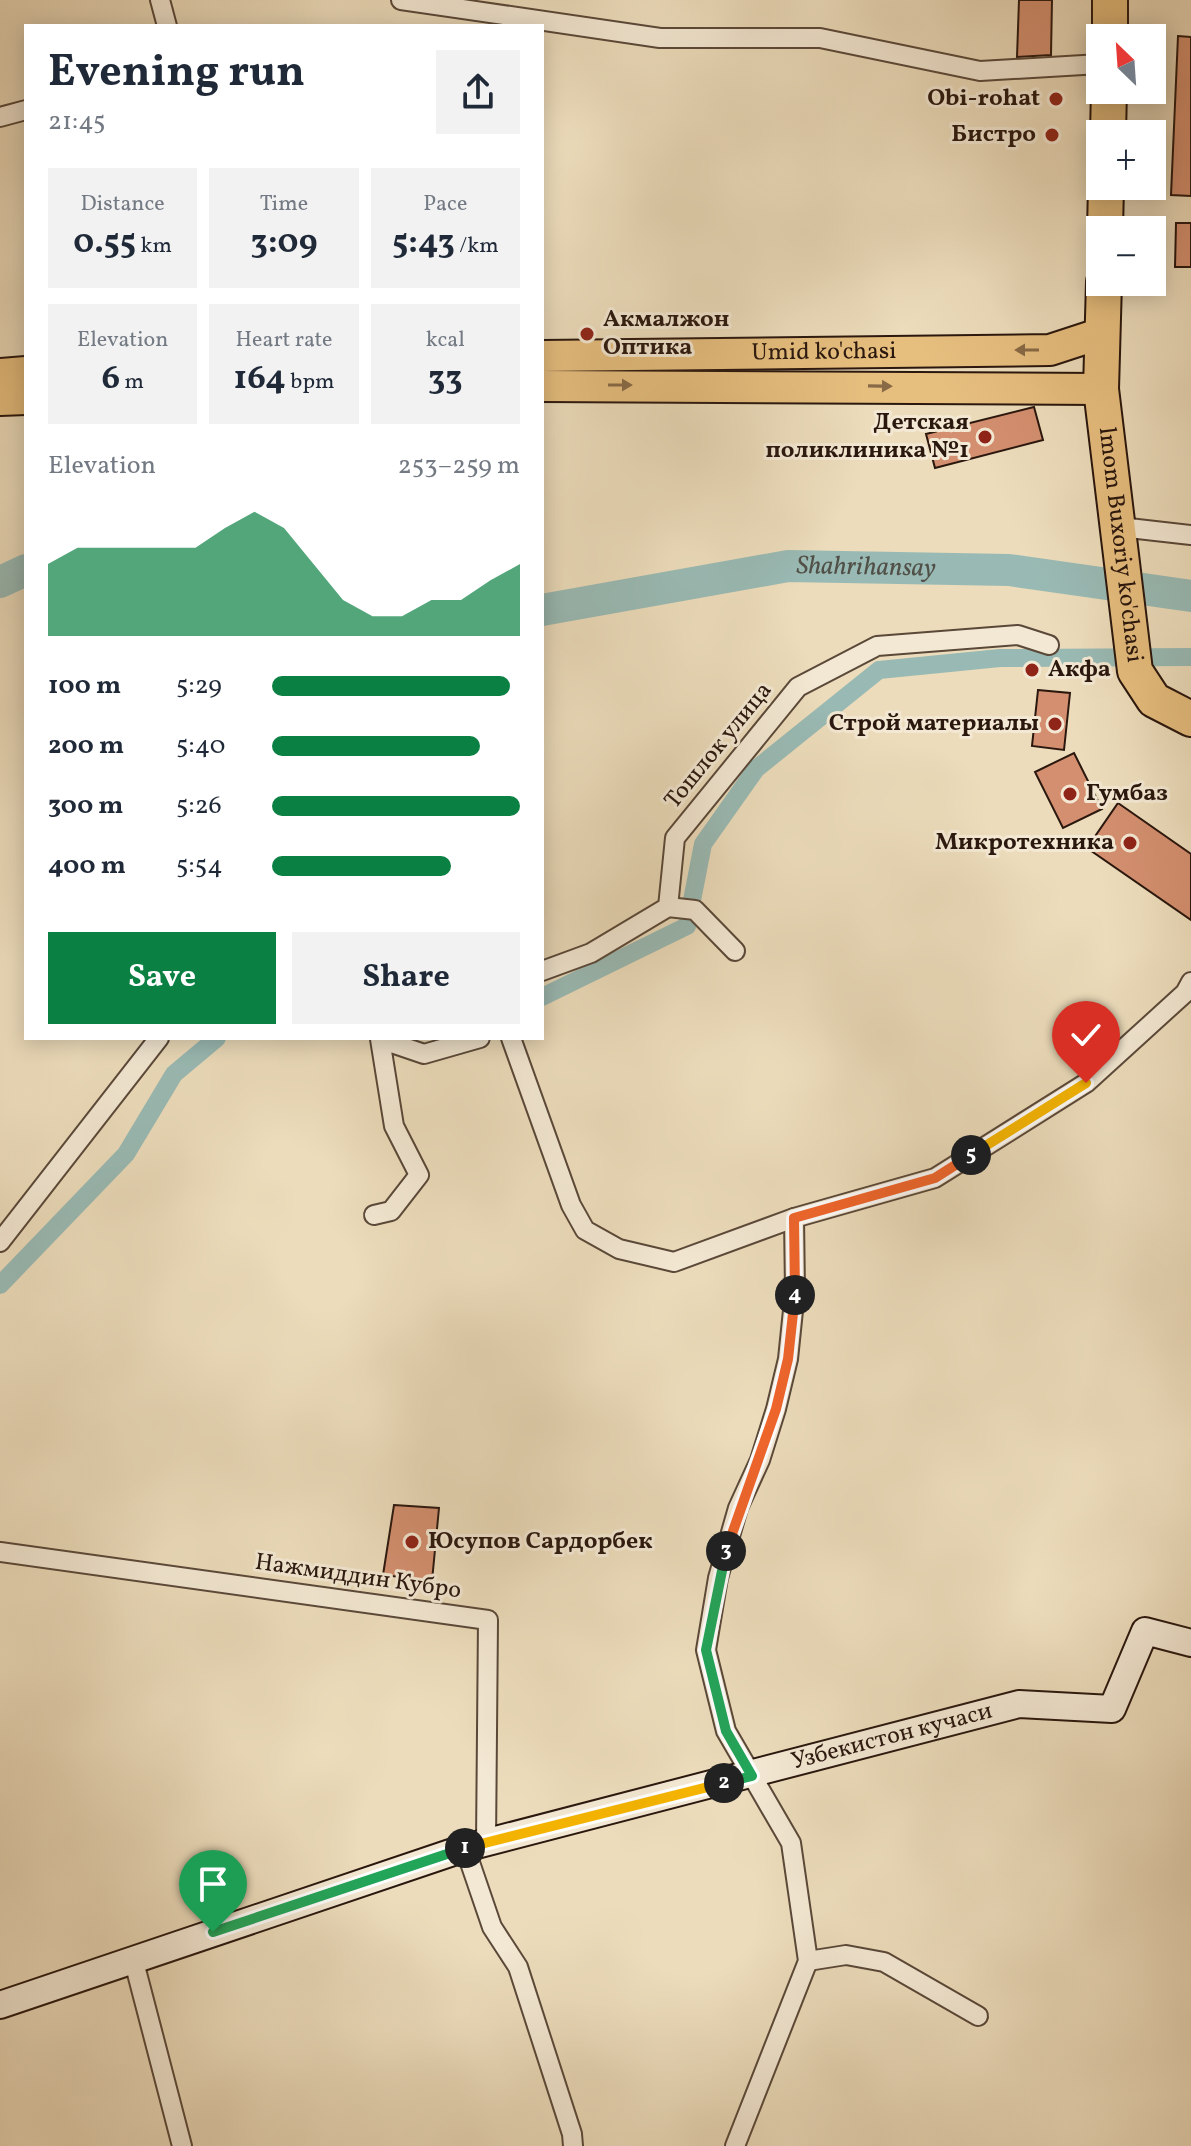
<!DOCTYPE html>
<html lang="en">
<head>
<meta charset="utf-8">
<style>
	:root { --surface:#fff; --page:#f2f2f3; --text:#1f2937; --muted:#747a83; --accent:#0b8043 }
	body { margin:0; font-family:Vollkorn,serif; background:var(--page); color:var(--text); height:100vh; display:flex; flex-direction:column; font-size:30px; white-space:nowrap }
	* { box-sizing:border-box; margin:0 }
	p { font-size:26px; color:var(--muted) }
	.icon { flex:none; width:44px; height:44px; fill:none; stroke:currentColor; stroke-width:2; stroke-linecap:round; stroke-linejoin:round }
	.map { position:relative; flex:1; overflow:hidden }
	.drawer { position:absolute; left:24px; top:24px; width:520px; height:1016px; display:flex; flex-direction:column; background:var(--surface); border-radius:0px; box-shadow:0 4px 20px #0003 }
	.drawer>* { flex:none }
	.needle { width:52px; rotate:335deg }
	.controls { position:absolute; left:1086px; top:24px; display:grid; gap:16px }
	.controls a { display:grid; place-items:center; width:80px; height:80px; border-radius:0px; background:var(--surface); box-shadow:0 4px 20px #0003; font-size:40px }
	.pin { position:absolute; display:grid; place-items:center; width:68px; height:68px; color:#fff; margin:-82px -34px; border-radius:50% 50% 50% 0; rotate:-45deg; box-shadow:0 0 8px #0007 }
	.pin .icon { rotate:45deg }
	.km { position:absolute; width:40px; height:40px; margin:-20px; border-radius:50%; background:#222; color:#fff; font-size:22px; line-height:40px; text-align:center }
	.round { display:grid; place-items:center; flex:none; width:84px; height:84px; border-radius:0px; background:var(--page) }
	.overview { display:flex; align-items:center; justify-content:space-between; height:136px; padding:0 24px }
	h1 { font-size:44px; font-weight:700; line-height:60px }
	.stats { display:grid; grid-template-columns:repeat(3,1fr); gap:12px; height:136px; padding:8px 24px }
	.stats div { display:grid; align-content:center; border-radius:0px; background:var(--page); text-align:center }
	.stats b { font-size:34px; font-weight:700 }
	.stats small { font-size:22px; font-weight:400 }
	.stats p { font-size:22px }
	.chart { height:224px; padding:16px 24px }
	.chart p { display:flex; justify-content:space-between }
	.chart svg { width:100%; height:144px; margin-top:8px; fill:var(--accent); opacity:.7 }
	.button { display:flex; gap:16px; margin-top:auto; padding:16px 24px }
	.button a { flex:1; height:92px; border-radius:0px; background:var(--accent); color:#fff; font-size:32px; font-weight:700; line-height:92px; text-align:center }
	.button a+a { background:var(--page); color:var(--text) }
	ul { padding:0 24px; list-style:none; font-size:26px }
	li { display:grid; grid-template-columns:128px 96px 1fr; align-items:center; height:60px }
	li i { height:20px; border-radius:10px; background:var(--accent) }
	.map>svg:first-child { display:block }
</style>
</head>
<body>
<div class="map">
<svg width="1191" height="2146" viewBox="0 0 1191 2146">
	<rect width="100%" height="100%" fill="#ecdcbb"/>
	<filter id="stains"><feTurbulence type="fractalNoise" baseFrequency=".0025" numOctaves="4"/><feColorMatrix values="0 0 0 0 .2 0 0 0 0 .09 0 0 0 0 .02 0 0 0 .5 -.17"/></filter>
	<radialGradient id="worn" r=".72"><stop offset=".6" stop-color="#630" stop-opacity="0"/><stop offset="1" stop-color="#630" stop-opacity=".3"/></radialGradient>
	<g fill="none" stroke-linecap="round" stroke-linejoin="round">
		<g stroke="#99bab4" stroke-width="18">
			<path d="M 542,997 L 687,926 L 703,844 L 756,769 L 879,670 L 1000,658 L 1191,657"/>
			<path d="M 0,1285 L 126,1154 L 174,1074 L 217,1038"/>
		</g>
		<g stroke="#99bab4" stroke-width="32">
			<path d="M 0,582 L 26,570"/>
			<path id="s1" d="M 542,610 L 788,566 L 1009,570 L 1191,596"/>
		</g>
	</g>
	<g fill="#d38f6f" stroke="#2a170e" stroke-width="2">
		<path d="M 1019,0 L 1052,0 L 1051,55 L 1017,57 Z"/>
		<path d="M 1178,36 L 1191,37 L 1191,196 L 1171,195 Z"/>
		<path d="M 1176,223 L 1191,223 L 1191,267 L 1175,267 Z"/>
		<path d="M 1034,407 L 1043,440 L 935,468 L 926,434 Z"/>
		<path d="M 1038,690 L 1070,693 L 1064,750 L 1032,746 Z"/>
		<path d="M 1074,753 L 1102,809 L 1063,828 L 1035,772 Z"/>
		<path d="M 1118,803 L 1191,854 L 1191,920 L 1087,848 Z"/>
		<path d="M 394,1505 L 439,1508 L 432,1581 L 383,1575 Z"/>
	</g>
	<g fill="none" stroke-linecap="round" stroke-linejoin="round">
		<defs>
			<g id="street">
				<path d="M 160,0 L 167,26"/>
				<path d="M 401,0 L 660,38 L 820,38 L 980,71 L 1100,64"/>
				<path d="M 0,117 L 26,110"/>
				<path d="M 1120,527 L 1191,535"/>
				<path d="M 668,907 L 695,910 L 735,951"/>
				<path d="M 542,971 L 591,953 L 668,907 L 675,838 L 798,687 L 877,646 L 1018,635 L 1049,645"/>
				<path d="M 511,1038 L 571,1205 L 585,1230 L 619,1249 L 674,1262 L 794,1218"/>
				<path d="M 374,1215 L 391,1211 L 419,1175 L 394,1126 L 380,1039 L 424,1054 L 480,1038"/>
				<path d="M 0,1242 L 159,1038"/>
				<path d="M 0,1552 L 488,1620 L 486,1843"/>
				<path d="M 465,1848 L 492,1927 L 518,1967 L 572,2134 L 573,2146"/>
				<path d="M 133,1958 L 182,2146"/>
				<path d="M 808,1961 L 846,1955 L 884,1962 L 978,2016"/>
				<path d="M 735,2146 L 808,1961 L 791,1843 L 726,1731 L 706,1650 L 718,1578 L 738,1508 L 760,1460 L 776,1409 L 788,1359 L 795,1291 L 794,1218 L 935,1178 L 1086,1083 L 1185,993 L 1191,982"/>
			</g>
			<g id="secondary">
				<path id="s2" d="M 0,2005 L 465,1848 L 1019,1704 L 1112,1709 L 1145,1631 L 1191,1643"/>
			</g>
			<g id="primary">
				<path id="s3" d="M 542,356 L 1050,350 L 1102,333"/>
				<path d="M 0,374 L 26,372"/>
				<path d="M 542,386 L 1101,389"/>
				<path d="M 0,400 L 26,399"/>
			</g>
			<g id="highway">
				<path d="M 1110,38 L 1110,0"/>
				<path d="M 1108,134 L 1109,90"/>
				<path d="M 1105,230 L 1106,186"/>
				<path id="s4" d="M 1104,282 L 1101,389 L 1135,671 L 1154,700 L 1191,719"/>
			</g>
		</defs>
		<use href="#street" stroke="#5a4839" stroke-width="22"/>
		<use href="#secondary" stroke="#2a170e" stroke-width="30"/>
		<use href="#primary" stroke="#2a170e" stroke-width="34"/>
		<use href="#highway" stroke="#2a170e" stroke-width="38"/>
		<use href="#street" stroke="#f3e8d3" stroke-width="18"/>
		<use href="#secondary" stroke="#f3e8d3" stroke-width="26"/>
		<use href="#primary" stroke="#e6be7e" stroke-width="30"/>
		<use href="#highway" stroke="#e6be7e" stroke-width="34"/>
	</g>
	<defs><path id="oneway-solid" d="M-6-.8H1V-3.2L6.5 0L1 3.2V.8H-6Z" transform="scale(2)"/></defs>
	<g fill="#886a46">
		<use href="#oneway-solid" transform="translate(1027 350) rotate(180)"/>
		<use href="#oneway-solid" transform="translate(620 385)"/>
		<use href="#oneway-solid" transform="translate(880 386) rotate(1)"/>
	</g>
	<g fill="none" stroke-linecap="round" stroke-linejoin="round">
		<defs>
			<path id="split-1" d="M 213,1932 L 465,1848"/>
			<path id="split-2" d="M 465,1848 L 724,1783"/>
			<path id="split-3" d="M 724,1783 L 752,1776 L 726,1731 L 706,1650 L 726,1551"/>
			<path id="split-4" d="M 726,1551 L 776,1409 L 788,1359 L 795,1295"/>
			<path id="split-5" d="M 795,1295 L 794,1218 L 935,1178 L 971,1155"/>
			<path id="split-6" d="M 971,1155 L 1086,1083"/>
		</defs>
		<use href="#split-1" stroke="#fff" stroke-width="16"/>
		<use href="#split-2" stroke="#fff" stroke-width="16"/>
		<use href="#split-3" stroke="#fff" stroke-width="16"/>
		<use href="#split-4" stroke="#fff" stroke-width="16"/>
		<use href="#split-5" stroke="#fff" stroke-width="16"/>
		<use href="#split-6" stroke="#fff" stroke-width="16"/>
		<use href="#split-1" stroke="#22a559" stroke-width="10"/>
		<use href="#split-2" stroke="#f5b400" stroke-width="10"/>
		<use href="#split-3" stroke="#22a559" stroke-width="10"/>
		<use href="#split-4" stroke="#f0652b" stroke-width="10"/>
		<use href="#split-5" stroke="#f0652b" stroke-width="10"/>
		<use href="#split-6" stroke="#f5b400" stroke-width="10"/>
	</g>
	<g fill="#8f2418" stroke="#f3e8d3" stroke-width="3">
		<circle cx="1056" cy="99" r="8"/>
		<circle cx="1052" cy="135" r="8"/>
		<circle cx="587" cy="334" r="8"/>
		<circle cx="985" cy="437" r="8"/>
		<circle cx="1032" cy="670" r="8"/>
		<circle cx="1055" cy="724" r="8"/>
		<circle cx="1070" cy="794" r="8"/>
		<circle cx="1130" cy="843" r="8"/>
		<circle cx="412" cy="1542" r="8"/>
	</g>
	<g text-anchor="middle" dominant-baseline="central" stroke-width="6" stroke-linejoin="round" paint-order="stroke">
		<g font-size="24" font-weight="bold" fill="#2a170e" stroke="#f3e8d3" text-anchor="end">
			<text x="1040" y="99">Obi-rohat</text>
			<text x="1036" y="135">Бистро</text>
			<text x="603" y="320" text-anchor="start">Акмалжон<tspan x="603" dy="28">Оптика</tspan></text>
			<text x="969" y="423">Детская<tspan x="969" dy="28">поликлиника №1</tspan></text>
			<text x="1048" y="670" text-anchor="start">Акфа</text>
			<text x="1039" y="724">Строй материалы</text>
			<text x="1086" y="794" text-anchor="start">Гумбаз</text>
			<text x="1114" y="843">Микротехника</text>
			<text x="428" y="1542" text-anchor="start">Юсупов Сардорбек</text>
		</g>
		<g font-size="24" fill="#2a170e" stroke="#f3e8d3">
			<text stroke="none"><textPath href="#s3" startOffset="282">Umid ko'chasi</textPath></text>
			<text stroke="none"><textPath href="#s4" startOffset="264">lmom Buxoriy ko'chasi</textPath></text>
			<text transform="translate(719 746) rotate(-51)">Тошлок улица</text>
			<text transform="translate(358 1577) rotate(8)">Нажмиддин Кубро</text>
			<text stroke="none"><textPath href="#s2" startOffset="932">Узбекистон кучаси</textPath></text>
		</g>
		<g font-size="26" font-style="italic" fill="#515048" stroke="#f3e8d3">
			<text stroke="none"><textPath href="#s1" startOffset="328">Shahrihansay</textPath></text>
		</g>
	</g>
	<rect width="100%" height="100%" filter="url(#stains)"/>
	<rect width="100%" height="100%" fill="url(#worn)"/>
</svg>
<div class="controls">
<a><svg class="needle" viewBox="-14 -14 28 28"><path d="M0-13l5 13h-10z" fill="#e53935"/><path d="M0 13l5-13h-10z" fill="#747a83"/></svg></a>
<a>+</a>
<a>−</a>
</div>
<div class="pin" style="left:213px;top:1932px;background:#1e9e55"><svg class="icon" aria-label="arrive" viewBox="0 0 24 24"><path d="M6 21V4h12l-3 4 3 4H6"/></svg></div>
<div class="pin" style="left:1086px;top:1083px;background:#d93025"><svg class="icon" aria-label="check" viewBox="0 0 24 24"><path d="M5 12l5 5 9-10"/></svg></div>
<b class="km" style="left:465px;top:1848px">1</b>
<b class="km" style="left:724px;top:1783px">2</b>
<b class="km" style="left:726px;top:1551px">3</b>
<b class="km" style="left:795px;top:1295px">4</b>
<b class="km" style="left:971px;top:1155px">5</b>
<section class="drawer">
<div class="overview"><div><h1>Evening run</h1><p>21:45</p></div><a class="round"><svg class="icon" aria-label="share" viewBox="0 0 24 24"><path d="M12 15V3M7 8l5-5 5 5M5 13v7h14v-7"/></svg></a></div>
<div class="stats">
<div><p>Distance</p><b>0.55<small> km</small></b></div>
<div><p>Time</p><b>3:09</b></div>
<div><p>Pace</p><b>5:43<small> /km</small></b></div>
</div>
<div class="stats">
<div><p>Elevation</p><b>6<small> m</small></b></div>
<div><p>Heart rate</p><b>164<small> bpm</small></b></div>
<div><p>kcal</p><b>33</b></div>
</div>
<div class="chart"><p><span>Elevation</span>253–259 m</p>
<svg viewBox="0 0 160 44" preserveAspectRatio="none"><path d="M0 44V22L10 17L20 17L30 17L40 17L50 17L60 11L70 6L80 11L90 22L100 33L110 38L120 38L130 33L140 33L150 27L160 22V44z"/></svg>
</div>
<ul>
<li><b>100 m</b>5:29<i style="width:96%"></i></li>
<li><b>200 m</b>5:40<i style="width:84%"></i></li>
<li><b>300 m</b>5:26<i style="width:100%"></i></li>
<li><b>400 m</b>5:54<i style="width:72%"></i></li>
</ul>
<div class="button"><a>Save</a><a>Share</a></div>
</section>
</div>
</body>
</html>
